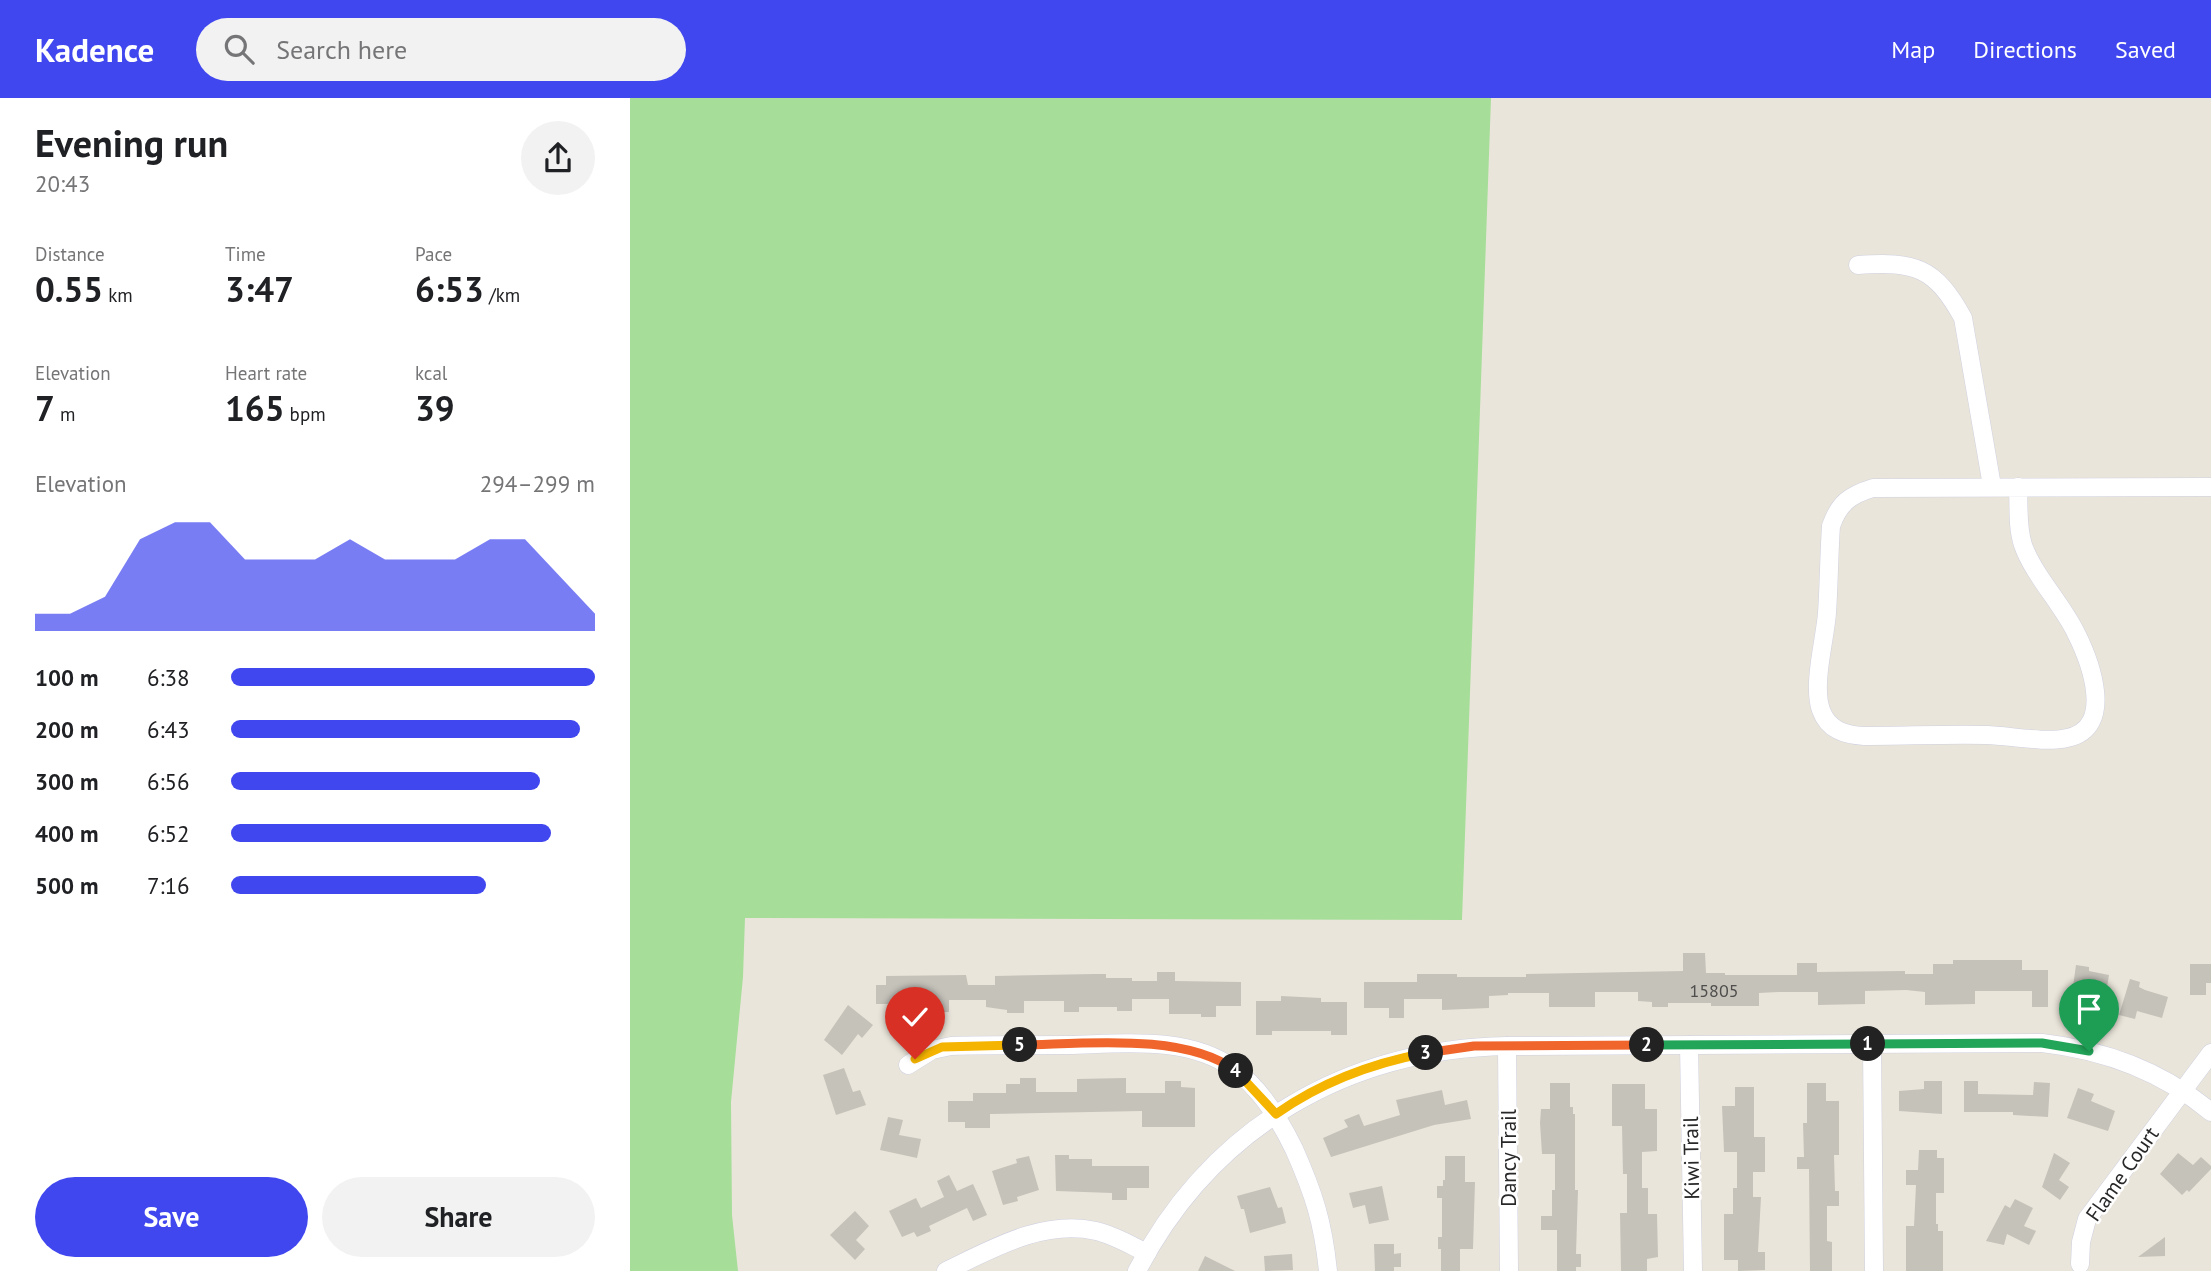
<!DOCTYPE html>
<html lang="en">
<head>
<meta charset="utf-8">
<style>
	:root { --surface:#fff; --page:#f2f2f2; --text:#202124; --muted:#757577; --accent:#4147ef }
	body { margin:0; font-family:"PT Sans",sans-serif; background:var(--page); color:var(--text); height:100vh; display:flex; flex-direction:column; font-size:26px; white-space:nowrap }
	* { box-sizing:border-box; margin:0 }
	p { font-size:23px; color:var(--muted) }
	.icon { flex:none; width:38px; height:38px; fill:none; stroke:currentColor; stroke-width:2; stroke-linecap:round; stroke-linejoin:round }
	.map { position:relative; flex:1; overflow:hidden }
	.side { display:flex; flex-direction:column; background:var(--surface); width:630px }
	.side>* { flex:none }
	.pin { position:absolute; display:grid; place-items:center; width:60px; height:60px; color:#fff; margin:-72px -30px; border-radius:50% 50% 50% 0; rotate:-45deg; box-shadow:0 0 7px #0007 }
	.pin .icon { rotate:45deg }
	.km { position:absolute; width:35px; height:35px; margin:-18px; border-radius:50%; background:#222; color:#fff; font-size:19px; line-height:35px; text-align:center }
	.round { display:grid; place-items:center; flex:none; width:74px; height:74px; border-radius:37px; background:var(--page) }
	.head { display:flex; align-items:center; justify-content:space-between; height:119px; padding:0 35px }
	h1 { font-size:38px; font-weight:800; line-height:52px }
	.figures { display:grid; grid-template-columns:repeat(3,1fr); gap:10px; height:119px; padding:7px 35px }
	.figures div { display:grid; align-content:center }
	.figures b { font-size:35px; font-weight:800 }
	.figures small { font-size:19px; font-weight:400 }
	.figures p { font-size:19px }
	.chart { height:196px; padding:14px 35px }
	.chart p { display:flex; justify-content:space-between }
	.chart svg { width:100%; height:126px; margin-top:7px; fill:var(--accent); opacity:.7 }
	.primary-button { display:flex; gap:14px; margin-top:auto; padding:14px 35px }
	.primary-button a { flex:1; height:80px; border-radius:42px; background:var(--accent); color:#fff; font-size:28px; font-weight:800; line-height:80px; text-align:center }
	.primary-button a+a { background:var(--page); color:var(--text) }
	ul { padding:0 35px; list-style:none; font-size:23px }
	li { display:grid; grid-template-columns:112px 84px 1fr; align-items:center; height:52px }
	li i { height:18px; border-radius:9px; background:var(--accent) }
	header { display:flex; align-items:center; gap:42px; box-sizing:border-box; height:98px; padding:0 35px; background:var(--accent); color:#fff }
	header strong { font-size:33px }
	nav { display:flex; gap:38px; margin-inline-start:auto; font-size:24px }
	.search { width:490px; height:63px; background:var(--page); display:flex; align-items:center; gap:18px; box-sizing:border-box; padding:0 24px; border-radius:38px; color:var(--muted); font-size:26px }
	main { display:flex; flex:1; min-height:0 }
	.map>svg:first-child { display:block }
</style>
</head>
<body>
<header>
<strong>Kadence</strong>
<div class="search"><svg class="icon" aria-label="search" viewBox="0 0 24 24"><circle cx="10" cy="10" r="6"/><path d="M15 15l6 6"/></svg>Search here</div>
<nav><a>Map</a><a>Directions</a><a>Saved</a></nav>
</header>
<main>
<section class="side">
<div class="head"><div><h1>Evening run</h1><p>20:43</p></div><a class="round"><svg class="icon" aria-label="share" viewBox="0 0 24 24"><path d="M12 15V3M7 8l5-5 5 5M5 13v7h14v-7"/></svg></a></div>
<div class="figures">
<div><p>Distance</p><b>0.55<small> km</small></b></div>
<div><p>Time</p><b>3:47</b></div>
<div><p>Pace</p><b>6:53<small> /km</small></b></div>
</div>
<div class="figures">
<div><p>Elevation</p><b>7<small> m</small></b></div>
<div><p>Heart rate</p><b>165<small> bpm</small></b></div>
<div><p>kcal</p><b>39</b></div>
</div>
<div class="chart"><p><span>Elevation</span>294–299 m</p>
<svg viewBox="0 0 160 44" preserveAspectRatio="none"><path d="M0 44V38L10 38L20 32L30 12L40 6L50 6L60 19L70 19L80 19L90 12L100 19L110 19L120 19L130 12L140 12L150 25L160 38V44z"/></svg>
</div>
<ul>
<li><b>100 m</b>6:38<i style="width:100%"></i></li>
<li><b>200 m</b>6:43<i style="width:96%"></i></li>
<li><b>300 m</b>6:56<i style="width:85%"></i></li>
<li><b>400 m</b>6:52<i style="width:88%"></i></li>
<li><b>500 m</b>7:16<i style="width:70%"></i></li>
</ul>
<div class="primary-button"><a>Save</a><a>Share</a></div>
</section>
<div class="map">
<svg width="1581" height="1173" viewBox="0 0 1581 1173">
	<rect width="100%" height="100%" fill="#eae5da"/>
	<path fill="#a6de99" d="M 0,0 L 861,0 L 832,822 L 115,820 L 113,879 L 101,1004 L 102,1117 L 108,1173 L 0,1173 Z"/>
	<g fill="#c5c2ba">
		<path d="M 1053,855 L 1075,855 L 1076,875 L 1095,875 L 1095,877 L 1167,877 L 1167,865 L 1187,865 L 1187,874 L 1275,873 L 1275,876 L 1303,876 L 1303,866 L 1323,866 L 1323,862 L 1392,862 L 1392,872 L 1418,872 L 1418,909 L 1402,909 L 1402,893 L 1345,893 L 1345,906 L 1295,907 L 1295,894 L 1276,892 L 1235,893 L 1235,906 L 1188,907 L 1188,894 L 1148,894 L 1129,895 L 1129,908 L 1081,908 L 1081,905 L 1038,905 L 1038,909 L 1022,909 L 1022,904 L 1008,903 L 1008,894 L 965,894 L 965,909 L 919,909 L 919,895 L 878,895 L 878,897 L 859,898 L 859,910 L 812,912 L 812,901 L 774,901 L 774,920 L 759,920 L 759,910 L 734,910 L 734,884 L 787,884 L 787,876 L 827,876 L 827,879 L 896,879 L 896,876 L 1053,873 Z"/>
		<path d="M 1560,866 L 1581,866 L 1581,885 L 1576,885 L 1576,897 L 1560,897 Z"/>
		<path d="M 1446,867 L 1459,869 L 1459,873 L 1479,877 L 1474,908 L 1455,905 L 1454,912 L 1440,910 Z"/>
		<path d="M 527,874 L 545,874 L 545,883 L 611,884 L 611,908 L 586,908 L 586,919 L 571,919 L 571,916 L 539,916 L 539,901 L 502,901 L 502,913 L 487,913 L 487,909 L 449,909 L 449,914 L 434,914 L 434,903 L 394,903 L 394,915 L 377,915 L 377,912 L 356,909 L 356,902 L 319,902 L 319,914 L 273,915 L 273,906 L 246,906 L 246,887 L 256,887 L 256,878 L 336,877 L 338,887 L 365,887 L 365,878 L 464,876 L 476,876 L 476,880 L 502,880 L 502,883 L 527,883 Z"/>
		<path d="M 1500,881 L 1510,884 L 1509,889 L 1515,892 L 1538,899 L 1532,920 L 1507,913 L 1505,921 L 1489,917 Z"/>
		<path d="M 651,898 L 691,900 L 691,904 L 717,904 L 717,937 L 701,937 L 701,933 L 642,933 L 642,937 L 626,937 L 626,903 L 651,903 Z"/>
		<path d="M 218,907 L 243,927 L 232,940 L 228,936 L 212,957 L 194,942 Z"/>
		<path d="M 214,970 L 223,994 L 230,992 L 236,1007 L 206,1017 L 193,977 Z"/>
		<path d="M 390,980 L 406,980 L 406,994 L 447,994 L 447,981 L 496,980 L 496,995 L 535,995 L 535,983 L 551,983 L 551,989 L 565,990 L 565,1029 L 512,1029 L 512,1013 L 360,1016 L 360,1030 L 335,1030 L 335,1024 L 318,1024 L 318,1003 L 343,1003 L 343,995 L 376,995 L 376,986 L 390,986 Z"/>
		<path d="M 1294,983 L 1312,983 L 1312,1016 L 1269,1013 L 1269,993 L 1294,991 Z"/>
		<path d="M 1334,983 L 1348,983 L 1348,996 L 1403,997 L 1404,984 L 1420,985 L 1418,1019 L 1383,1017 L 1383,1014 L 1334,1014 Z"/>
		<path d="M 920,985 L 940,985 L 940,1009 L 943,1009 L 943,1016 L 945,1016 L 945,1092 L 948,1092 L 946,1156 L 951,1156 L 951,1169 L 946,1169 L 946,1173 L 927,1173 L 927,1132 L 911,1132 L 911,1118 L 922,1118 L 922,1092 L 925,1092 L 925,1056 L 912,1056 L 910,1025 L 911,1011 L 920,1011 Z"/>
		<path d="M 1177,985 L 1196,985 L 1196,1003 L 1209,1003 L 1209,1057 L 1204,1057 L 1205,1093 L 1209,1093 L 1209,1108 L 1197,1108 L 1197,1143 L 1202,1144 L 1202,1173 L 1180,1173 L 1179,1071 L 1167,1071 L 1167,1059 L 1174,1059 L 1173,1025 L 1177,1025 Z"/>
		<path d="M 982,986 L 1015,986 L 1015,1011 L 1027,1011 L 1027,1053 L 1012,1054 L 1012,1090 L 1018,1090 L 1018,1116 L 1027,1116 L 1028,1159 L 1017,1161 L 1017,1173 L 991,1173 L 990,1115 L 997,1115 L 997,1076 L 993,1076 L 992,1028 L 982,1028 Z"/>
		<path d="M 1105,989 L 1124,989 L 1124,1039 L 1135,1039 L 1135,1074 L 1123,1074 L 1123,1099 L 1131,1099 L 1128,1154 L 1135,1154 L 1135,1172 L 1108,1173 L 1108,1162 L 1094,1162 L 1094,1116 L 1103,1116 L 1103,1090 L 1107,1090 L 1107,1054 L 1094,1054 L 1092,1008 L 1105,1008 Z"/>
		<path d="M 1448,990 L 1464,996 L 1461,1003 L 1485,1013 L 1478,1033 L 1437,1020 Z"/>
		<path d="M 812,992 L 815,1007 L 837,1002 L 841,1021 L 804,1027 L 701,1059 L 693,1040 L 718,1029 L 714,1022 L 729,1016 L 734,1028 L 770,1017 L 766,1002 Z"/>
		<path d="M 258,1019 L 273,1022 L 269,1037 L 291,1041 L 287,1060 L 250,1052 Z"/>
		<path d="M 1289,1052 L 1307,1052 L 1307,1060 L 1314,1060 L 1314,1095 L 1306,1095 L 1306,1126 L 1308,1126 L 1308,1133 L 1313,1133 L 1313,1173 L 1276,1173 L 1276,1128 L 1284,1128 L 1286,1087 L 1276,1087 L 1276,1072 L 1288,1072 Z"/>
		<path d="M 1424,1055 L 1440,1065 L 1429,1082 L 1439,1089 L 1430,1102 L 1412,1089 Z"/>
		<path d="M 1548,1055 L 1563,1067 L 1571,1059 L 1581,1068 L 1581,1071 L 1559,1094 L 1557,1092 L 1552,1097 L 1530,1076 Z"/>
		<path d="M 425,1057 L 439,1057 L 439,1061 L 462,1061 L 462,1068 L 519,1068 L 519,1090 L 497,1090 L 497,1102 L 482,1102 L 482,1095 L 426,1093 Z"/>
		<path d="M 399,1058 L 409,1092 L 387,1099 L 388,1103 L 373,1107 L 362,1073 L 387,1065 L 386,1061 Z"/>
		<path d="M 815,1058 L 835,1058 L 835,1084 L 845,1084 L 843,1151 L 830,1151 L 830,1173 L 811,1173 L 811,1151 L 808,1151 L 808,1139 L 812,1139 L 812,1100 L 807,1100 L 807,1088 L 813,1088 L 813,1082 L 815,1082 Z"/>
		<path d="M 319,1077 L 327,1093 L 343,1086 L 357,1117 L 343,1123 L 337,1110 L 299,1128 L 301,1133 L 287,1139 L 284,1134 L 272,1139 L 259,1113 L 286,1100 L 291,1110 L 314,1099 L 307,1083 Z"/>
		<path d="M 752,1088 L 759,1122 L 739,1126 L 735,1107 L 723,1110 L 719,1095 Z"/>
		<path d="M 640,1089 L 648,1110 L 652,1109 L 656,1125 L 620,1135 L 614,1111 L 611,1111 L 607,1098 Z"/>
		<path d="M 1385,1101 L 1403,1110 L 1394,1128 L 1406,1133 L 1399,1147 L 1377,1136 L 1374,1147 L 1356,1143 L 1375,1107 L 1380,1110 Z"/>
		<path d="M 225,1113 L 239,1128 L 226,1142 L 235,1151 L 225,1162 L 200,1137 Z"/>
		<path d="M 1535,1139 L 1535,1158 L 1508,1159 Z"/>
		<path d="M 744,1146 L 764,1146 L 764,1156 L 771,1155 L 771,1169 L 764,1169 L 764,1173 L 745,1173 Z"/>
		<path d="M 662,1156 L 663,1172 L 635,1173 L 634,1158 Z"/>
		<path d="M 575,1158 L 605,1173 L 568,1173 Z"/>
	</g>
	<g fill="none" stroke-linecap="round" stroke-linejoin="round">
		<defs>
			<g id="minor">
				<path d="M 1228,167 C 1285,163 1305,169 1333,220 L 1362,388"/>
				<path d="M 1388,389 C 1389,408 1387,429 1393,447 C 1403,476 1432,506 1446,535 C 1460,563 1486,630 1437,640 C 1415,645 1381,638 1357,637 C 1316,636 1275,638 1234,638 C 1215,637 1198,632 1191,612 C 1182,587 1195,542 1197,515 C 1199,486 1199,457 1201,428 C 1209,405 1220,397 1243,390 L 1581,389"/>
				<path d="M 1242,946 L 1244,1173"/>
				<path d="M 1059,947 L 1063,1173"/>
				<path d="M 877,948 L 879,1173"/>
				<path d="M 278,967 L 302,952 L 321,948 C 360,947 399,947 438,947 C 491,946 558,937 604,971 C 631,991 650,1022 664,1051 C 684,1096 693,1124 698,1173"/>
				<path d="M 1450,1166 L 1451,1144 L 1457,1121 L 1581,955"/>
				<path d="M 316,1173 C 362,1151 413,1121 466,1133 C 484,1137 500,1147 517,1155"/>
				<path d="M 507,1173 C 582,1029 717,951 877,948 L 1412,945 C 1474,952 1533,974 1581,1014"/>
			</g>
		</defs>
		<use href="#minor" stroke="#cfd0e0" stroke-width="19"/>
		<use href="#minor" stroke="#fff" stroke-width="18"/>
	</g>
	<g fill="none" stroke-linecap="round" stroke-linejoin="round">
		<defs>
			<path id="split-1" d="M 1238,946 L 1412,945 L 1459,953"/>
			<path id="split-2" d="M 1017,947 L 1238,946"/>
			<path id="split-3" d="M 796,955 L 844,948 L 1017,947"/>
			<path id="split-4" d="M 606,973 L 646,1016 C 690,985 743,965 796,955"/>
			<path id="split-5" d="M 390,947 C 453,946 555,934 606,973"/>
			<path id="split-6" d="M 285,961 L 312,949 L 390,947"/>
		</defs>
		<use href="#split-1" stroke="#fff" stroke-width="14"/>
		<use href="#split-2" stroke="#fff" stroke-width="14"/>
		<use href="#split-3" stroke="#fff" stroke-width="14"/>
		<use href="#split-4" stroke="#fff" stroke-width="14"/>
		<use href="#split-5" stroke="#fff" stroke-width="14"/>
		<use href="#split-6" stroke="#fff" stroke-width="14"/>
		<use href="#split-1" stroke="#22a559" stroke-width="9"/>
		<use href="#split-2" stroke="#22a559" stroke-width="9"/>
		<use href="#split-3" stroke="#f0652b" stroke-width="9"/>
		<use href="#split-4" stroke="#f5b400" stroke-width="9"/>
		<use href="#split-5" stroke="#f0652b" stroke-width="9"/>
		<use href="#split-6" stroke="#f5b400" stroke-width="9"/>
	</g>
	<g text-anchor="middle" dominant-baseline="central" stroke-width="5" stroke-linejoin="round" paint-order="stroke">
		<g font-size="18" fill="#4f4e4c">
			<text x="1084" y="892">15805</text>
		</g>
		<g font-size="21" fill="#282828" stroke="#fff">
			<text transform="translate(878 1060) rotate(-90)">Dancy Trail</text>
			<text transform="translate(1061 1060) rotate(-91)">Kiwi Trail</text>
			<text transform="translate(1492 1076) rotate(-55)">Flame Court</text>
		</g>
	</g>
</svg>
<div class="pin" style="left:1459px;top:953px;background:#1e9e55"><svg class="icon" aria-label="arrive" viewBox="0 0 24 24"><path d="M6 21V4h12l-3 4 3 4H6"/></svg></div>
<div class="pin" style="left:285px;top:961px;background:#d93025"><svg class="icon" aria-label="check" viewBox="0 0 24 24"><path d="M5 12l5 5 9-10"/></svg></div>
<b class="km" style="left:1238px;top:946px">1</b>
<b class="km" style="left:1017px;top:947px">2</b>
<b class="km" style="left:796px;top:955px">3</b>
<b class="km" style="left:606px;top:973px">4</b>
<b class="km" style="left:390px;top:947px">5</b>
</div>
</main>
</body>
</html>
